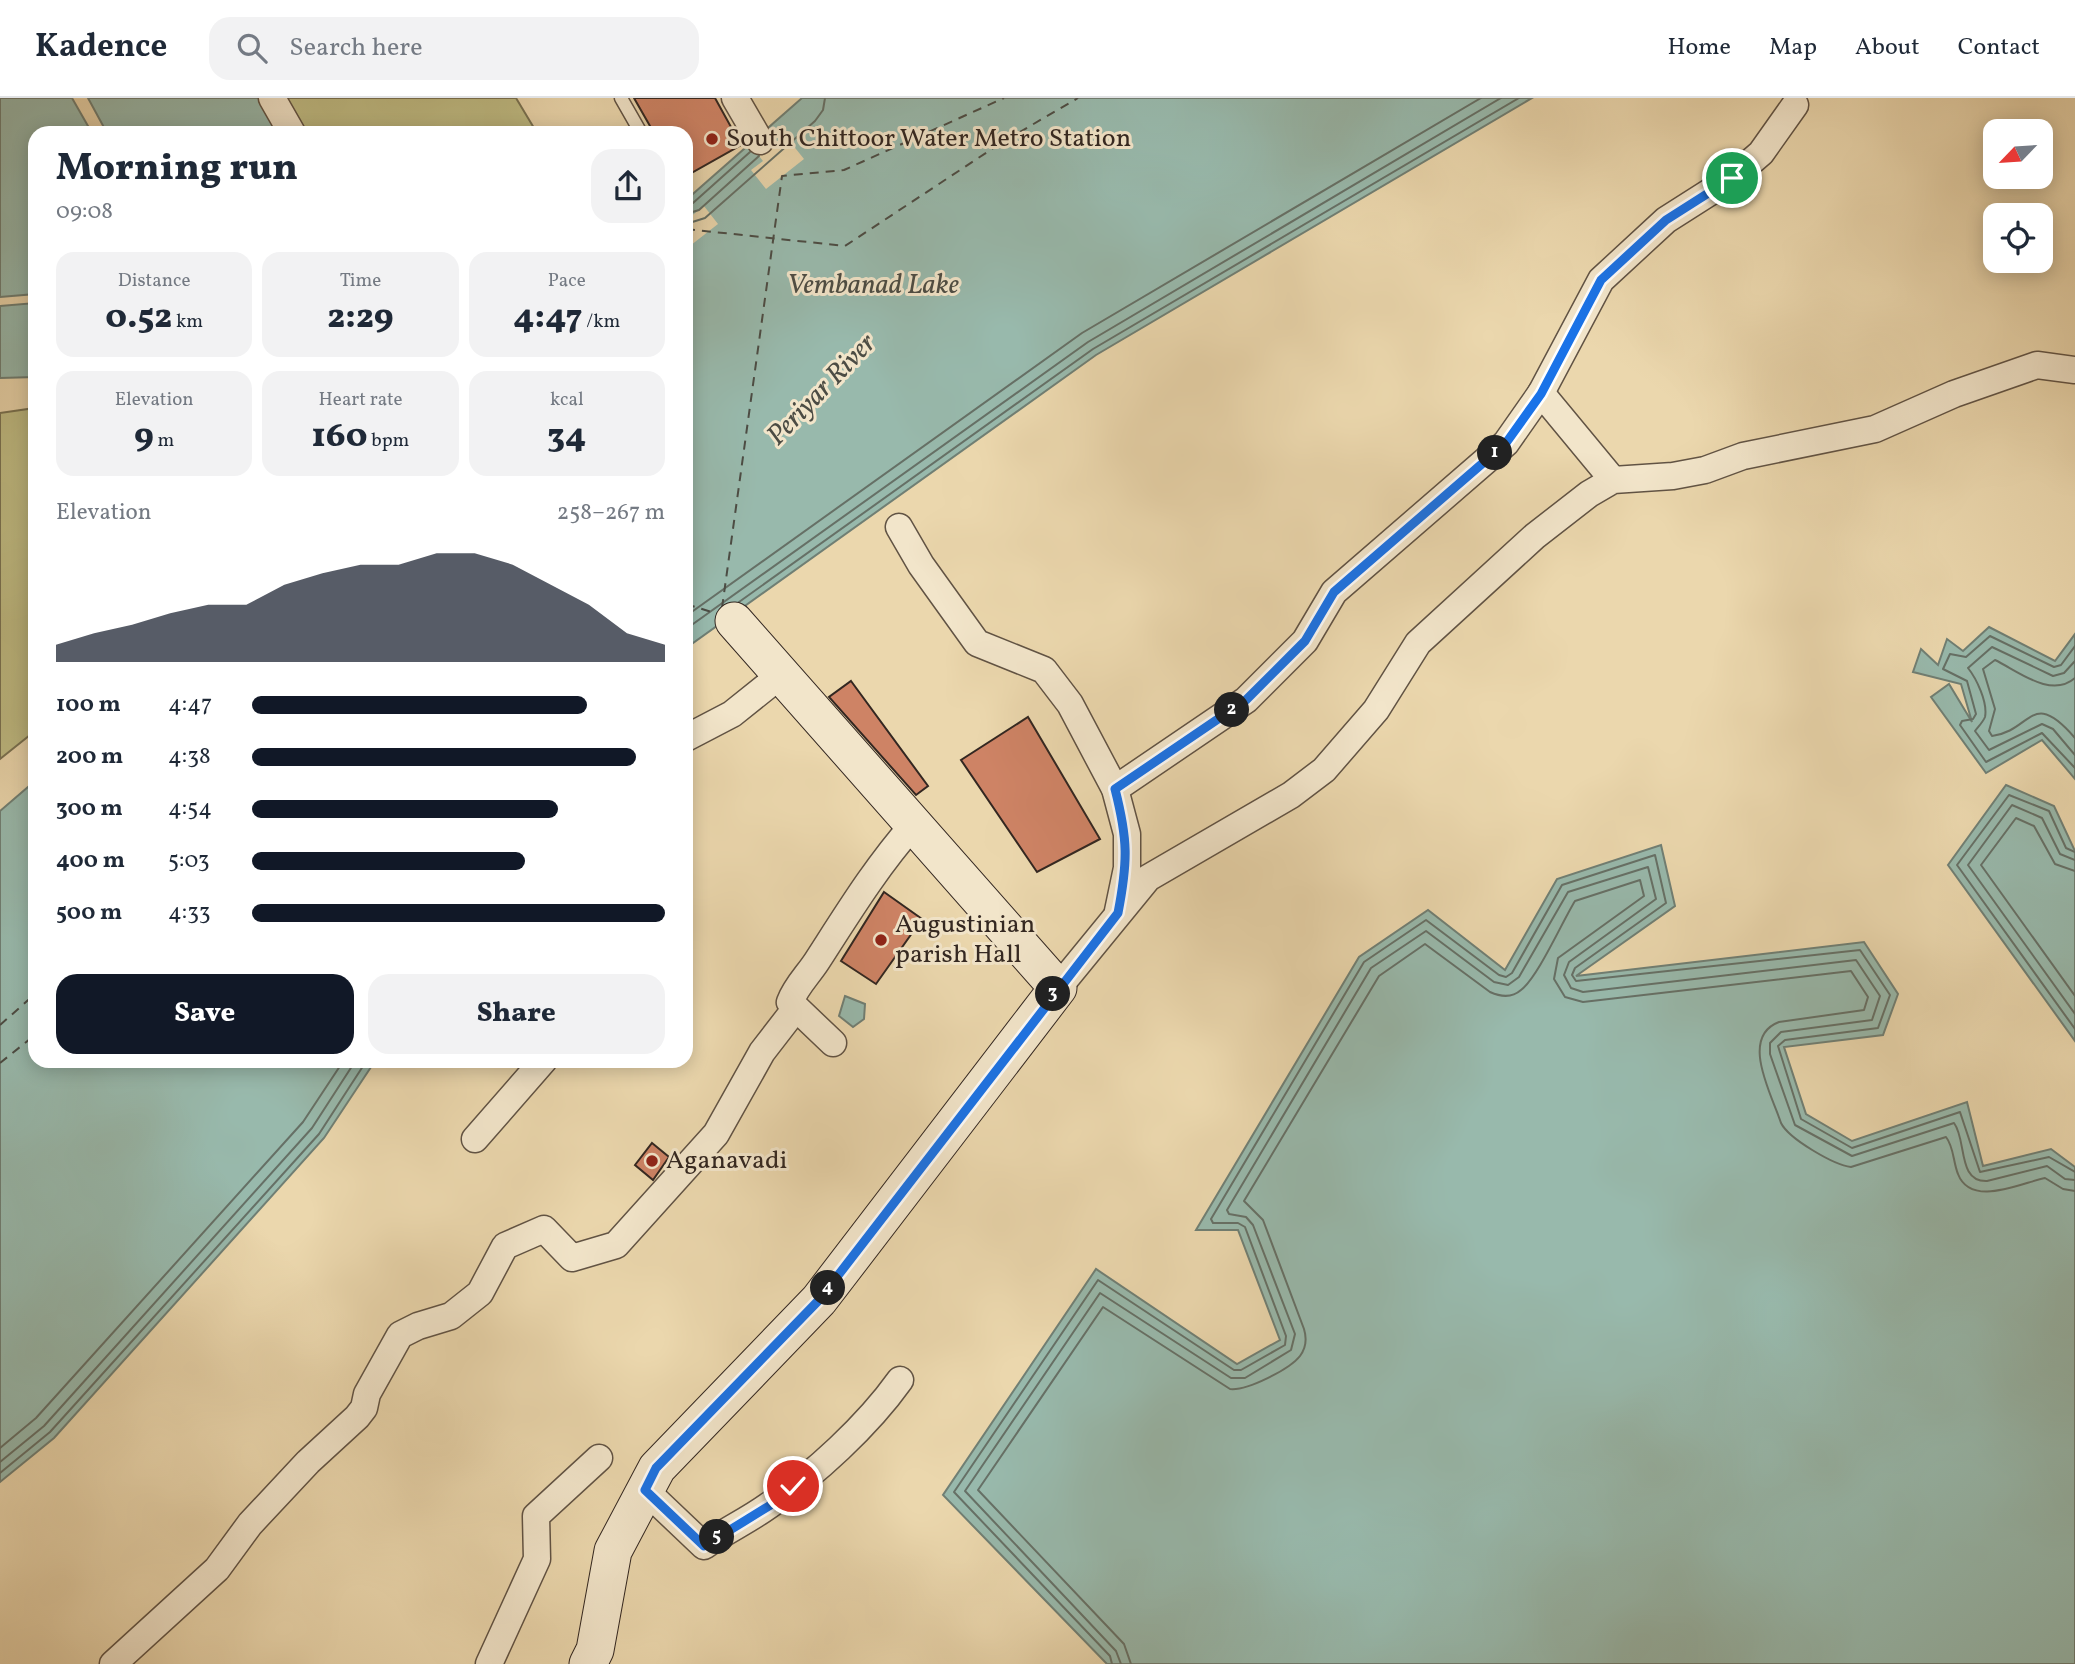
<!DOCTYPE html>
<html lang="en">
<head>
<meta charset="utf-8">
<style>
	:root { --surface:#fff; --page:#f2f2f3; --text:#1f2937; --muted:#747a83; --line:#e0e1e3; --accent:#111827 }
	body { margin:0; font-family:Vollkorn,serif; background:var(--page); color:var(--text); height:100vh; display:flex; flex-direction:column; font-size:26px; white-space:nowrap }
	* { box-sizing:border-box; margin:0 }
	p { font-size:23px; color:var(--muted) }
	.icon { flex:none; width:38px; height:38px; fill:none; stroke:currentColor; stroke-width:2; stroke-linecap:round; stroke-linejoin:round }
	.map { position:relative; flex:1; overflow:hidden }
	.side { position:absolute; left:28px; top:28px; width:665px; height:942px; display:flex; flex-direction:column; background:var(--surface); border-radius:21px; box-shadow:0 4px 18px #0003 }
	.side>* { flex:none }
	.needle { width:46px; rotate:245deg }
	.controls { position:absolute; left:1983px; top:21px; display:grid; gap:14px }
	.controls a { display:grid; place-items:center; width:70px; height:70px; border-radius:14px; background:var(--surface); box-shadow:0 4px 18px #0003; font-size:35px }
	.pin { position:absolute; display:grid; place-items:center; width:60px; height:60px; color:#fff; margin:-30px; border:4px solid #fff; border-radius:50%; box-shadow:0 2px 7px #0007 }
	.km { position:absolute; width:35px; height:35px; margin:-18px; border-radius:50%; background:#222; color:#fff; font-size:19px; line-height:35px; text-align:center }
	.round { display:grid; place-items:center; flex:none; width:74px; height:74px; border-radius:21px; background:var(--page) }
	.head { display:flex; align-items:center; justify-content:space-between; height:119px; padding:0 28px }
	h1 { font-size:38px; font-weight:800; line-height:52px }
	.metrics { display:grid; grid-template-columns:repeat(3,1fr); gap:10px; height:119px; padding:7px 28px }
	.metrics div { display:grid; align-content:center; border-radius:18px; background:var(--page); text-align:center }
	.metrics b { font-size:35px; font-weight:800 }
	.metrics small { font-size:19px; font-weight:400 }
	.metrics p { font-size:19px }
	.chart { height:196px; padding:14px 28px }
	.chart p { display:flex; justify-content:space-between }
	.chart svg { width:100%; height:126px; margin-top:7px; fill:var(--accent); opacity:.7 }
	.primary-button { display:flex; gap:14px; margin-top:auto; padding:14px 28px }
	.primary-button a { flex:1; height:80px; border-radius:21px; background:var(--accent); color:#fff; font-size:28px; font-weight:800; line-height:80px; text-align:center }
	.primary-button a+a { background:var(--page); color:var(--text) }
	ul { padding:0 28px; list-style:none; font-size:23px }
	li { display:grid; grid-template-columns:112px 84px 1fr; align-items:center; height:52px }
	li i { height:18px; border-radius:9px; background:var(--accent) }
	header { display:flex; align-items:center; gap:42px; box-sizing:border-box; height:98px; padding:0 35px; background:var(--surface); border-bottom:2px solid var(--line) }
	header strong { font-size:33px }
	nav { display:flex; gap:38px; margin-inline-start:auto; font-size:24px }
	.search { width:490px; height:63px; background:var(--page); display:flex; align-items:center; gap:18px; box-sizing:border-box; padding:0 24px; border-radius:21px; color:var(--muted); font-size:26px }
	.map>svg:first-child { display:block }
</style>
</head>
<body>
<header>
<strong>Kadence</strong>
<div class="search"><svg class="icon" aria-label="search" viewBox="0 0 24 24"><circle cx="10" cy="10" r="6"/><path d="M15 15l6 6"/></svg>Search here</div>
<nav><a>Home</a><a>Map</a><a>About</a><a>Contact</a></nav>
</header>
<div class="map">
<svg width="2075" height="1566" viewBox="0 0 2075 1566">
	<rect width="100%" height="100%" fill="#ebd7ad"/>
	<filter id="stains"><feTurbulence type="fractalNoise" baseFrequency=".00286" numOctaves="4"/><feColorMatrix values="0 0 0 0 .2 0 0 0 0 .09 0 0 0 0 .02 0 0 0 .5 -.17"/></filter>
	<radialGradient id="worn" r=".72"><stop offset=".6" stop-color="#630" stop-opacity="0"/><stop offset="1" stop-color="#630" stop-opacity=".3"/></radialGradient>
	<g fill="#bfbc84" stroke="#797252" stroke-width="2">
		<path d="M 284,0 L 516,0 L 537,35 L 305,35 Z"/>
		<path d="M 35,310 L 35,633 L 0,661 L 0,315 Z"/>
	</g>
	<g fill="#98b9ac" stroke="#707f74" stroke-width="2">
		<path d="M 0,0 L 72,0 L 92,35 L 35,35 L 35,196 L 0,199 Z"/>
		<path d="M 88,0 L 264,0 L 284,35 L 107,35 Z"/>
		<path d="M 802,0 L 1532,0 L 1096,257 L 686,550 L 686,102 Z"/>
		<path d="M 35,205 L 35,279 L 0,280 L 0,208 Z"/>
		<path d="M 1989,529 L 2055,563 L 2075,536 L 2075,681 L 2042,642 L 1986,675 L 1931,599 L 1949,586 L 1972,624 L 1961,586 L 1913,574 L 1921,551 L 1938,567 L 1947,541 L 1963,553 Z"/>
		<path d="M 35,683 L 35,962 L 375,963 L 324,1040 L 54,1340 L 0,1384 L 0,713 Z"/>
		<path d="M 2006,687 L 2054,708 L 2075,753 L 2075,943 L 1948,767 Z"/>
		<path d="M 1661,747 L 1675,808 L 1576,878 L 1864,844 L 1898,896 L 1883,937 L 1784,949 L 1806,1016 L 1852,1043 L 1967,1004 L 1983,1068 L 2051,1051 L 2075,1069 L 2075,1566 L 1107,1566 L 943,1397 L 1096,1171 L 1237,1266 L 1280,1242 L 1238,1132 L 1196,1132 L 1359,859 L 1428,812 L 1505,872 L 1557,781 Z"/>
		<path d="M 845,898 L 865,906 L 864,921 L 853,929 L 839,918 Z"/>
	</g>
	<g fill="#ebd7ad">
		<path d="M 763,29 L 778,48 L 788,41 L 804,61 L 766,91 L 751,72 L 763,63 L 747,43 Z"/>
		<path d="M 704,108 L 718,126 L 686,151 L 686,115 L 690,119 Z"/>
	</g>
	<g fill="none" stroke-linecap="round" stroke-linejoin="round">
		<g stroke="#667066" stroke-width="2">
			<path d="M 686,107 L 693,105 L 750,54"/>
			<path d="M 686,116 L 699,112 L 759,58"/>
			<path d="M 686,126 L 705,120 L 815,23 L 823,12 L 825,0"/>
			<path d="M 739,504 L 1093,251 L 1519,0"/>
			<path d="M 686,518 L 1082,235 L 1481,0"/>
			<path d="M 686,531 L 1088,244 L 1501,0"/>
			<path d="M 2075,548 L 2061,567 L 2054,569 L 1990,538 L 1966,559 L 1950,556 L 1943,571 L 1967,583 L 1976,616 L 1973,621 L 1962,623 L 1960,627 L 1986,664 L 2042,635 L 2075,670"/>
			<path d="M 2075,563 L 2064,575 L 2053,578 L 1992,549 L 1968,570 C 1976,580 1988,604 1985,619 C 1983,624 1978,629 1975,633 L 1989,652 L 2042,626 L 2053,631 L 2075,657"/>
			<path d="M 2075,580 C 2051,601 2018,573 1995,562 L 1983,571 L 1995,611 L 1989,633 L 1992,638 C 2032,633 2031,589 2075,640"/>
			<path d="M 2075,754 L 2066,750 L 2049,713 L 2009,697 L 1957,767 L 2075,931"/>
			<path d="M 2075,762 L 2060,756 L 2042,720 L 2012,707 L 1968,767 L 2075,916"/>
			<path d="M 2075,773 L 2055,766 L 2034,728 L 2016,720 L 1981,767 L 2075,898"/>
			<path d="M 0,1350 L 36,1320 L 303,1024 L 344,962"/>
			<path d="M 0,1364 L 44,1328 L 312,1030 L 356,962"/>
			<path d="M 0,1375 L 50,1334 L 319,1036 L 367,962"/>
			<path d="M 1112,1566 L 1110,1558 L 954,1394 L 1098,1182 L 1234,1272 L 1241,1272 L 1285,1247 L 1286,1238 L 1245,1129 L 1238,1125 L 1213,1125 L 1211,1121 L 1364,864 L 1426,822 L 1499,877 L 1506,879 L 1512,875 L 1562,787 L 1655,757 L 1666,805 L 1575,870 L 1572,877 L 1576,883 L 1860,852 L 1890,897 L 1878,930 L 1785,942 L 1778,948 L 1801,1021 L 1852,1050 L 1960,1014 L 1980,1074 L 2049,1059 L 2075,1074"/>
			<path d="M 1121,1566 L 1116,1553 L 965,1393 L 1100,1195 L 1231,1280 L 1245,1280 L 1291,1252 L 1295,1236 L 1253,1127 L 1246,1119 L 1229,1116 L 1227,1112 L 1371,870 L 1426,833 L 1494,884 L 1508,887 L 1519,879 L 1568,794 L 1648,769 L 1656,801 L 1569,864 L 1564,877 L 1571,890 L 1583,894 L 1856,862 L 1880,898 L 1872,922 L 1781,934 L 1770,945 L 1770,956 L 1795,1027 L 1852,1058 L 1954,1025 C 1967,1042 1957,1084 1987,1083 L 2047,1068 L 2065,1081 L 2075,1082"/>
			<path d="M 1131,1566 L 1124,1546 L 978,1392 L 1103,1209 L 1230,1291 C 1247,1293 1290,1271 1300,1258 C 1306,1250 1307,1241 1304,1231 L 1263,1122 L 1244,1103 L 1379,878 L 1425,846 L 1490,894 C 1501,899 1512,900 1521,892 C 1538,879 1562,824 1575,803 L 1640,782 L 1644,798 L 1558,860 L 1554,881 L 1565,899 L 1583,904 L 1851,873 L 1868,899 L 1864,912 L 1779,924 C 1739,939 1772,997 1781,1025 C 1789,1041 1834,1067 1851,1069 L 1946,1039 C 1954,1049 1953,1064 1958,1076 C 1971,1110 2021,1085 2045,1080 L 2063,1091 L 2075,1093"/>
		</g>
		<g stroke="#4c4c44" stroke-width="2" stroke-dasharray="9 7" stroke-linecap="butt">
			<path d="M 686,131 L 845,148 L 1001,45 L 1078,0"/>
			<path d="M 686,506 L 718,516"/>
			<path d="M 722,510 L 782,78 L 844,72 L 1004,0"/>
			<path d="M 0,927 L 35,896"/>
			<path d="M 0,965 L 35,937"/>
		</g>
	</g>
	<g fill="#ce8365" stroke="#332721" stroke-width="2">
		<path d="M 634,0 L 715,0 L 741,47 L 686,78 L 686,35 L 654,35 Z"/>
		<path d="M 851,583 L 928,688 L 916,697 L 829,599 Z"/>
		<path d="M 1028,619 L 1100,741 L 1037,774 L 961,662 Z"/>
		<path d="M 884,794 L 922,821 L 876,886 L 841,863 Z"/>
		<path d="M 652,1045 L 669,1059 L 653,1082 L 635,1067 Z"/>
	</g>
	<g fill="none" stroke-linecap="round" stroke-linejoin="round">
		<defs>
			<path id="lane" d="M 621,0 L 641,35"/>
			<g id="street">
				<path d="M 272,0 L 292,35"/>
				<path d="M 735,0 L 760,43"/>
				<path d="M 1541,295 L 1613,382"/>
				<path d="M 899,429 L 921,467 L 977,545 L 1044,572 L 1070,606 L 1115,691 L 1127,736 L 1127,770 L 1118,813"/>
				<path d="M 686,640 L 732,616 L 782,576"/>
				<path d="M 1115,691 L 1246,602 L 1305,543 L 1334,494 L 1506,345 L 1541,295 L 1601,182 L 1666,122 L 1732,80 L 1761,55 L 1795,7"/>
				<path d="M 1058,890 L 1148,780 L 1291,697 L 1324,672 L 1376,612 L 1418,545 L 1535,438 L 1589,396 L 1613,382 L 1673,378 L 1705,372 L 1743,358 L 1875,331 L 1954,296 L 2037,267 L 2075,272"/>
				<path d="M 833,945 L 790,904 C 796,888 808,877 817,863 C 848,815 876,769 914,726"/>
				<path d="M 475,1041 L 544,962"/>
				<path d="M 645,1392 L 704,1448 C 725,1433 747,1423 768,1408 C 814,1377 868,1327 900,1282"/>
				<path d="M 113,1566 L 217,1471 L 250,1426 L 308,1364 L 357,1319 L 364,1310 L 367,1296 L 400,1237 L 418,1228 L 451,1218 L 480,1195 L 505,1148 L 544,1131 L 572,1160 L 616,1147 L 716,1036 L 762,954 L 796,910"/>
				<path d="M 489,1566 L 537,1461 L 536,1418 L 599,1360"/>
			</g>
			<path id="secondary" d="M 588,1566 L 595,1552 L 613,1453 L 657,1370 L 819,1202 L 1058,890 L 734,523"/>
		</defs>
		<use href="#lane" stroke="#615344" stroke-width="15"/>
		<use href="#street" stroke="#615344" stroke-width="29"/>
		<use href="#secondary" stroke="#332721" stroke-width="39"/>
		<use href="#lane" stroke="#f2e5ca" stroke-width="12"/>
		<use href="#street" stroke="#f2e5ca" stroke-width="26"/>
		<use href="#secondary" stroke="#f2e5ca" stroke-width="37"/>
	</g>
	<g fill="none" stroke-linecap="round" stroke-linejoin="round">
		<defs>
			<path id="route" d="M 793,1388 L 769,1408 L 704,1448 L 645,1392 L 656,1370 L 819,1202 L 1118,815 C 1128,763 1128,742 1115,691 L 1246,602 L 1305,543 L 1334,494 L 1506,345 L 1541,296 L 1601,182 L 1666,122 L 1732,80"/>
		</defs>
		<use href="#route" stroke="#fff" stroke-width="14"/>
		<use href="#route" stroke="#1a73e8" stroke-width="9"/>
	</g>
	<g fill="#8f2418" stroke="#f2e5ca" stroke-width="2.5">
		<circle cx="712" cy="41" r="7"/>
		<circle cx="881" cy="842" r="7"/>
		<circle cx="652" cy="1063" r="7"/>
	</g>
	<g text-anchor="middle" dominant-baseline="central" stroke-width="6" stroke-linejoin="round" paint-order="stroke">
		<g font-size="26" fill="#332721" stroke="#f2e5ca" text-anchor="start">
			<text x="726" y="41">South Chittoor Water Metro Station</text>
			<text x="895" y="827">Augustinian<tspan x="895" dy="30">parish Hall</tspan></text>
			<text x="666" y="1063">Aganavadi</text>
		</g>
		<g font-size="28" font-style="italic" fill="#4c4c44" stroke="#f2e5ca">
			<text x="873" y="187">Vembanad Lake</text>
			<text transform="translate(822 292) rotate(-46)">Periyar River</text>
		</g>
	</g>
	<rect width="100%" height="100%" filter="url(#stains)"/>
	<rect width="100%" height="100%" fill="url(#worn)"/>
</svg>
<div class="controls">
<a><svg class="needle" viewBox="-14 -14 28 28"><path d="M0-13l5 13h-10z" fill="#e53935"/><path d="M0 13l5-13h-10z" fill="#747a83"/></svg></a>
<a><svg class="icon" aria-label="locate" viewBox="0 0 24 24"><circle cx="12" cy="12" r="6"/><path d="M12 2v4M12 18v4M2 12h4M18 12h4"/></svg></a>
</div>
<div class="pin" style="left:1732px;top:80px;background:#1e9e55"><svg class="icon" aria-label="arrive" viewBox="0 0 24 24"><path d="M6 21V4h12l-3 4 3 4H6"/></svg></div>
<div class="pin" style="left:793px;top:1388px;background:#d93025"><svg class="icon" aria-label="check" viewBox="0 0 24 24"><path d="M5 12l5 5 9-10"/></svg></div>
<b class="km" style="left:1495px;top:355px">1</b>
<b class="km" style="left:1232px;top:612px">2</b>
<b class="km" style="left:1053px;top:896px">3</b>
<b class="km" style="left:828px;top:1190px">4</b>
<b class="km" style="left:717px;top:1439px">5</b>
<section class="side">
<div class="head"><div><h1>Morning run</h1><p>09:08</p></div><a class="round"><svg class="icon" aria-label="share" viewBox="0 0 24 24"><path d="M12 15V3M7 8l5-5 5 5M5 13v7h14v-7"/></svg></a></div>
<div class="metrics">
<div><p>Distance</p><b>0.52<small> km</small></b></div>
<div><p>Time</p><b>2:29</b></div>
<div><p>Pace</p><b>4:47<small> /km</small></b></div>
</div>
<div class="metrics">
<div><p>Elevation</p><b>9<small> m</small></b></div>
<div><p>Heart rate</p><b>160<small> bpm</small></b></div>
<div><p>kcal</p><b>34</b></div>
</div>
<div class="chart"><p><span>Elevation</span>258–267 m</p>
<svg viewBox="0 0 160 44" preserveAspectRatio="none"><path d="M0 44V38L10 34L20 31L30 27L40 24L50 24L60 17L70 13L80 10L90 10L100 6L110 6L120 10L130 17L140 24L150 34L160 38V44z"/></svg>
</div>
<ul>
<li><b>100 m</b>4:47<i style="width:81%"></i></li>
<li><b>200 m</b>4:38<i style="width:93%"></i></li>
<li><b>300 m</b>4:54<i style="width:74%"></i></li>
<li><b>400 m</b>5:03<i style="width:66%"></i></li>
<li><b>500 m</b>4:33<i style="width:100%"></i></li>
</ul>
<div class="primary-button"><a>Save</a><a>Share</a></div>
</section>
</div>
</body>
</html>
